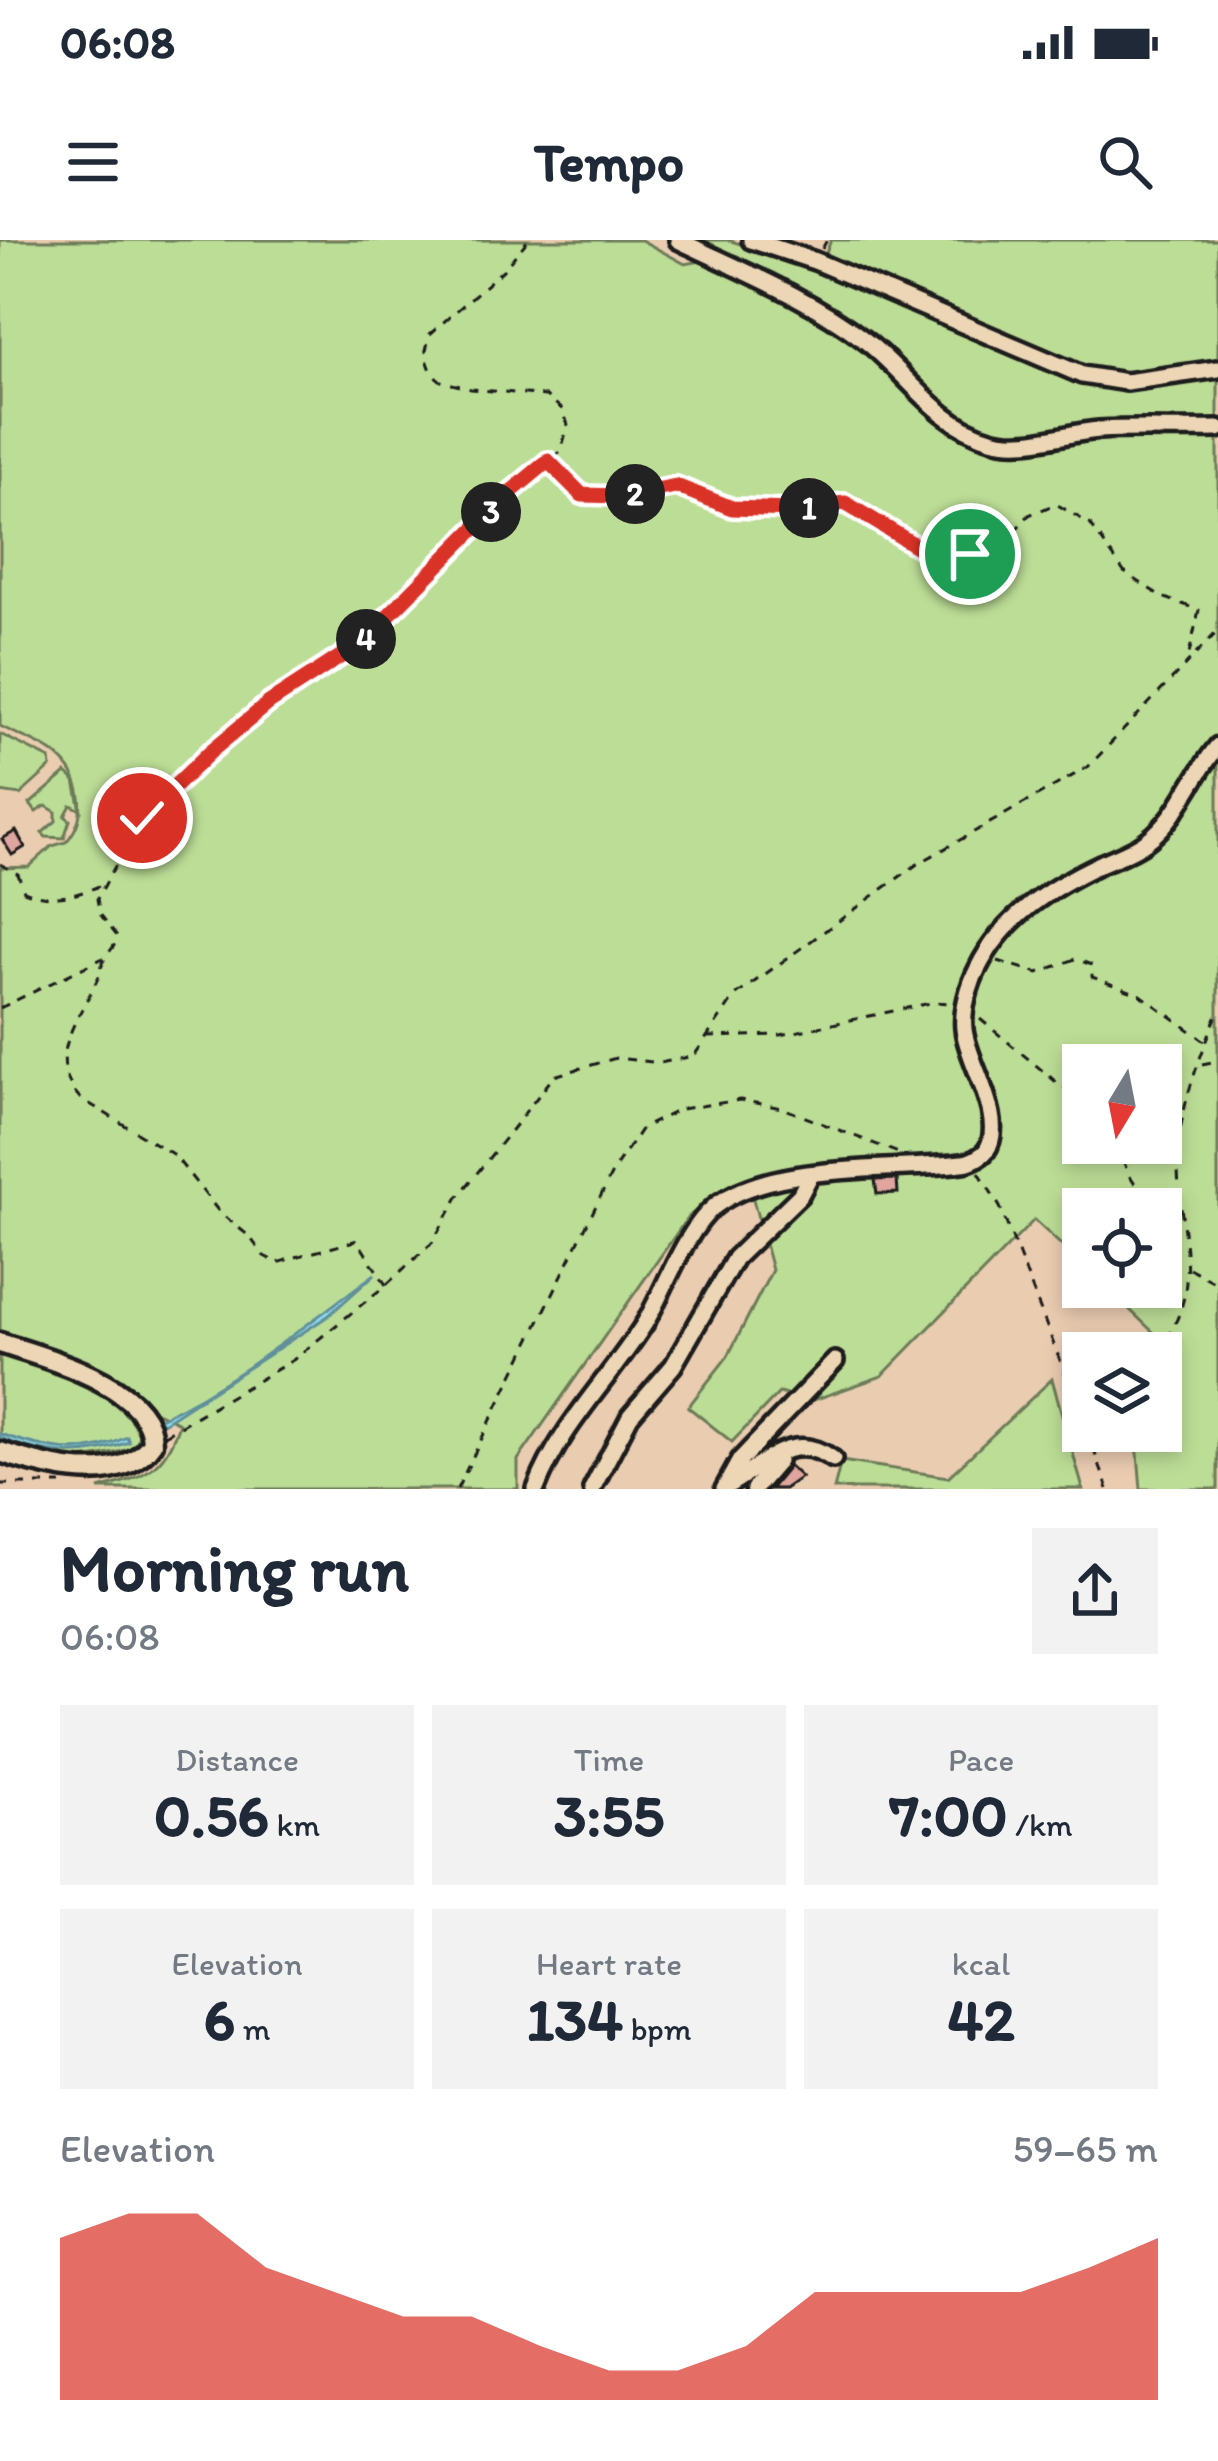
<!DOCTYPE html>
<html lang="en">
<head>
<meta charset="utf-8">
<style>
	:root { --surface:#fff; --page:#f2f2f3; --text:#1f2937; --muted:#747a83; --accent:#d93025 }
	body { margin:0; font-family:Itim,sans-serif; background:var(--page); color:var(--text); height:100vh; display:flex; flex-direction:column; font-size:45px; white-space:nowrap }
	* { box-sizing:border-box; margin:0 }
	p { font-size:39px; color:var(--muted) }
	.icon { flex:none; width:66px; height:66px; fill:none; stroke:currentColor; stroke-width:2; stroke-linecap:round; stroke-linejoin:round }
	.map { position:relative; height:1249px; overflow:hidden }
	.sheet { display:flex; flex-direction:column; background:var(--surface); flex:1 }
	.sheet>* { flex:none }
	.needle { width:78px; rotate:190deg }
	.fabs { position:absolute; left:1062px; top:804px; display:grid; gap:24px }
	.fabs a { display:grid; place-items:center; width:120px; height:120px; border-radius:0px; background:var(--surface); box-shadow:0 6px 18px #0003; font-size:60px }
	.pin { position:absolute; display:grid; place-items:center; width:102px; height:102px; color:#fff; margin:-51px; border:6px solid #fff; border-radius:50%; box-shadow:0 3px 12px #0007 }
	.km { position:absolute; width:60px; height:60px; margin:-30px; border-radius:50%; background:#222; color:#fff; font-size:33px; line-height:60px; text-align:center }
	.round { display:grid; place-items:center; flex:none; width:126px; height:126px; border-radius:0px; background:var(--page) }
	.overview { display:flex; align-items:center; justify-content:space-between; height:204px; padding:0 60px }
	h1 { font-size:66px; font-weight:800; line-height:90px }
	.metrics { display:grid; grid-template-columns:repeat(3,1fr); gap:18px; height:204px; padding:12px 60px }
	.metrics div { display:grid; align-content:center; border-radius:0px; background:var(--page); text-align:center }
	.metrics b { font-size:60px; font-weight:800 }
	.metrics small { font-size:33px; font-weight:400 }
	.metrics p { font-size:33px }
	.chart { height:336px; padding:24px 60px }
	.chart p { display:flex; justify-content:space-between }
	.chart svg { width:100%; height:216px; margin-top:12px; fill:var(--accent); opacity:.7 }
	.status { display:flex; justify-content:space-between; align-items:center; height:84px; padding:0 60px; background:var(--surface); direction:ltr }
	.status svg { height:33px; fill:currentColor }
	header { display:flex; justify-content:space-between; align-items:center; height:156px; padding:0 60px; background:var(--surface); font-size:54px; font-weight:800 }
	.map>svg:first-child { display:block }
</style>
</head>
<body>
<div class="status"><b>06:08</b><svg viewBox="0 0 49 12"><path d="M0 12V9h3v3zM5 12V6h3v6zM10 12V3h3v9zM15 12V0h3v12zM26 1h20v11H26zM47 4h2v5h-2z"/></svg></div>
<header><svg class="icon" aria-label="menu" viewBox="0 0 24 24"><path d="M4 6h16M4 12h16M4 18h16"/></svg>Tempo<svg class="icon" aria-label="search" viewBox="0 0 24 24"><circle cx="10" cy="10" r="6"/><path d="M15 15l6 6"/></svg></header>
<div class="map">
<svg width="1218" height="1249" viewBox="0 0 1218 1249">
	<rect width="100%" height="100%" fill="#eaccb1"/>
	<filter id="ink" filterUnits="userSpaceOnUse"><feTurbulence type="fractalNoise" baseFrequency=".00833" numOctaves="2"/><feDisplacementMap in="SourceGraphic" scale="24" xChannelSelector="R" yChannelSelector="G"/><feConvolveMatrix kernelMatrix="1 2 1 2 8 2 1 2 1" color-interpolation-filters="sRGB"/></filter>
	<g filter="url(#ink)">
		<g fill="#bcdd96" stroke="#6c7c59" stroke-width="3" fill-rule="evenodd">
			<path d="M 0,0 L 641,0 L 685,24 L 702,21 L 710,6 L 707,0 L 728,0 L 818,29 L 1126,145 L 1176,143 L 1218,135 L 1218,1249 L 1141,1249 L 1136,1191 L 1161,1191 L 1161,1122 L 1172,1110 L 1106,1047 L 1161,1047 L 1161,969 L 1083,969 L 1083,1025 L 1034,980 L 882,1136 L 811,1161 L 779,1153 L 732,1202 L 688,1167 L 728,1116 L 772,1030 L 753,959 L 726,947 L 688,977 L 518,1220 L 518,1249 L 99,1249 C 144,1237 165,1230 179,1183 L 154,1171 L 132,1148 L 0,1097 L 0,628 L 29,627 L 52,606 L 66,602 C 91,574 82,533 52,512 C 37,501 17,495 0,486 ZM 1083,825 L 1161,825 L 1161,903 L 1083,903 Z"/>
			<path d="M 831,0 L 1218,0 L 1218,124 L 1126,139 L 1082,132 L 824,18 Z"/>
			<path d="M 0,494 L 50,519 L 51,527 L 20,555 L 0,552 Z"/>
			<path d="M 66,533 L 75,541 L 81,570 L 71,565 L 65,576 L 70,580 L 64,598 L 46,597 L 42,593 L 56,581 L 56,572 L 46,566 L 36,572 L 30,564 Z"/>
			<path d="M 0,1110 C 42,1126 122,1150 139,1195 L 135,1207 C 78,1226 57,1220 0,1203 Z"/>
			<path d="M 1052,1139 L 1083,1249 L 834,1249 L 841,1221 L 948,1237 Z"/>
		</g>
		<g fill="#8fddee" stroke="#61909a" stroke-width="3">
			<path d="M 375,1034 L 328,1076 L 163,1183 L 158,1179 C 237,1142 305,1085 375,1034 Z"/>
			<path d="M 0,1194 C 45,1209 82,1219 127,1197 L 129,1202 C 82,1219 46,1216 0,1198 Z"/>
		</g>
		<g fill="#dfa59e" stroke="#1c1c1c" stroke-width="3">
			<path d="M 16,591 L 25,607 L 12,615 L 2,599 Z"/>
			<path d="M 897,939 L 898,953 L 877,954 L 875,940 Z"/>
			<path d="M 789,1226 L 801,1237 L 784,1249 L 770,1249 Z"/>
		</g>
		<g fill="none" stroke-linecap="round" stroke-linejoin="round">
			<defs>
				<g id="minor">
					<path d="M 678,0 C 740,30 808,57 863,99 C 907,132 936,184 991,199 C 1026,209 1063,193 1099,190 C 1138,188 1179,190 1218,189"/>
					<path d="M 751,0 L 815,21 L 1082,135 L 1126,142 L 1218,129"/>
					<path d="M 727,1246 C 764,1225 791,1189 833,1219"/>
					<path d="M 536,1249 C 560,1186 609,1140 645,1083 C 665,1050 685,990 715,966 C 773,921 893,932 962,923 C 969,923 981,917 986,911 C 1008,880 967,822 964,789 C 962,770 969,745 978,728 C 1003,677 1050,648 1100,624 C 1116,617 1134,611 1148,600 C 1179,577 1193,535 1218,506"/>
					<path d="M 592,1249 L 630,1176 L 673,1126 L 735,1018 L 800,955 L 810,936"/>
					<path d="M 724,1249 L 740,1220 L 835,1121"/>
					<path d="M 754,1249 L 778,1221 L 777,1217"/>
				</g>
				<path id="major" d="M 0,1103 C 45,1118 152,1145 152,1203 C 120,1249 46,1227 0,1212"/>
			</defs>
			<use href="#minor" stroke="#1c1c1c" stroke-width="24"/>
			<use href="#major" stroke="#1c1c1c" stroke-width="27"/>
			<g stroke="#1c1c1c" stroke-width="3" stroke-dasharray="9 9" stroke-linecap="butt">
				<path d="M 822,9 L 827,0"/>
				<path d="M 550,224 L 582,255 L 624,256 L 676,246 L 732,268 L 790,270 L 845,263 L 937,319 L 970,313 L 1009,297 L 1029,275 L 1056,264 L 1090,284 L 1124,332 L 1162,357 L 1199,370 L 1188,419"/>
				<path d="M 0,624 L 18,634 L 24,651 C 52,662 72,657 99,646"/>
				<path d="M 998,721 L 1038,733 L 1075,719 L 1092,725 L 1092,737 L 1141,755 L 1205,801"/>
				<path d="M 0,768 L 103,718"/>
				<path d="M 980,779 L 1060,845 L 1083,858"/>
				<path d="M 707,797 L 781,795 L 935,762 L 951,763"/>
				<path d="M 1202,824 L 1218,821"/>
				<path d="M 1116,903 C 1132,944 1137,957 1180,970"/>
				<path d="M 979,932 L 1000,967 L 1083,1179"/>
				<path d="M 1189,1028 L 1218,1044"/>
				<path d="M 386,1045 L 357,1000 C 330,1009 305,1013 278,1023 L 264,1016 L 249,996 L 220,973 L 174,915 L 80,858 C 43,818 81,776 98,738 C 101,732 101,726 104,720 C 109,710 115,709 117,696 L 100,674 L 97,659 L 142,577 L 211,511 L 269,463 L 360,404 L 512,251 L 561,211 L 568,185 L 563,170 L 546,156 L 471,149 L 441,141 L 432,133 L 425,114 L 430,94 L 503,30 L 528,0"/>
				<path d="M 1155,1113 C 1210,1051 1176,990 1178,916 C 1179,868 1200,817 1218,772"/>
				<path d="M 1087,1191 L 1108,1249"/>
				<path d="M 164,1195 L 293,1120 L 386,1045 L 432,1003 L 458,957 L 554,836 L 616,818 L 660,823 L 694,816 L 735,756 L 916,625 L 1088,527 L 1218,391"/>
				<path d="M 0,1244 L 61,1244"/>
				<path d="M 457,1249 L 614,929 L 642,888 L 681,869 L 740,860 L 782,868 L 901,914"/>
			</g>
			<use href="#minor" stroke="#edd6b6" stroke-width="15"/>
			<use href="#major" stroke="#edd6b6" stroke-width="18"/>
		</g>
	</g>
	<g fill="none" stroke-linecap="round" stroke-linejoin="round" filter="url(#ink)">
		<defs>
			<path id="route" d="M 142,578 L 211,511 L 269,463 L 360,404 L 512,251 L 548,221 L 582,255 L 624,256 L 676,246 L 732,268 L 790,270 L 845,263 L 938,319 L 970,314"/>
		</defs>
		<use href="#route" stroke="#fff" stroke-width="24"/>
		<use href="#route" stroke="#d93025" stroke-width="15"/>
	</g>
</svg>
<div class="fabs">
<a><svg class="needle" viewBox="-14 -14 28 28"><path d="M0-13l5 13h-10z" fill="#e53935"/><path d="M0 13l5-13h-10z" fill="#747a83"/></svg></a>
<a><svg class="icon" aria-label="locate" viewBox="0 0 24 24"><circle cx="12" cy="12" r="6"/><path d="M12 2v4M12 18v4M2 12h4M18 12h4"/></svg></a>
<a><svg class="icon" aria-label="layers" viewBox="0 0 24 24"><path d="M12 4l9 5-9 5-9-5zM3 14l9 5 9-5"/></svg></a>
</div>
<div class="pin" style="left:970px;top:314px;background:#1e9e55"><svg class="icon" aria-label="arrive" viewBox="0 0 24 24"><path d="M6 21V4h12l-3 4 3 4H6"/></svg></div>
<div class="pin" style="left:142px;top:578px;background:#d93025"><svg class="icon" aria-label="check" viewBox="0 0 24 24"><path d="M5 12l5 5 9-10"/></svg></div>
<b class="km" style="left:809px;top:268px">1</b>
<b class="km" style="left:635px;top:254px">2</b>
<b class="km" style="left:491px;top:272px">3</b>
<b class="km" style="left:366px;top:399px">4</b>
</div>
<section class="sheet">
<div class="overview"><div><h1>Morning run</h1><p>06:08</p></div><a class="round"><svg class="icon" aria-label="share" viewBox="0 0 24 24"><path d="M12 15V3M7 8l5-5 5 5M5 13v7h14v-7"/></svg></a></div>
<div class="metrics">
<div><p>Distance</p><b>0.56<small> km</small></b></div>
<div><p>Time</p><b>3:55</b></div>
<div><p>Pace</p><b>7:00<small> /km</small></b></div>
</div>
<div class="metrics">
<div><p>Elevation</p><b>6<small> m</small></b></div>
<div><p>Heart rate</p><b>134<small> bpm</small></b></div>
<div><p>kcal</p><b>42</b></div>
</div>
<div class="chart"><p><span>Elevation</span>59–65 m</p>
<svg viewBox="0 0 160 44" preserveAspectRatio="none"><path d="M0 44V11L10 6L20 6L30 17L40 22L50 27L60 27L70 33L80 38L90 38L100 33L110 22L120 22L130 22L140 22L150 17L160 11V44z"/></svg>
</div>
</section>
</body>
</html>
